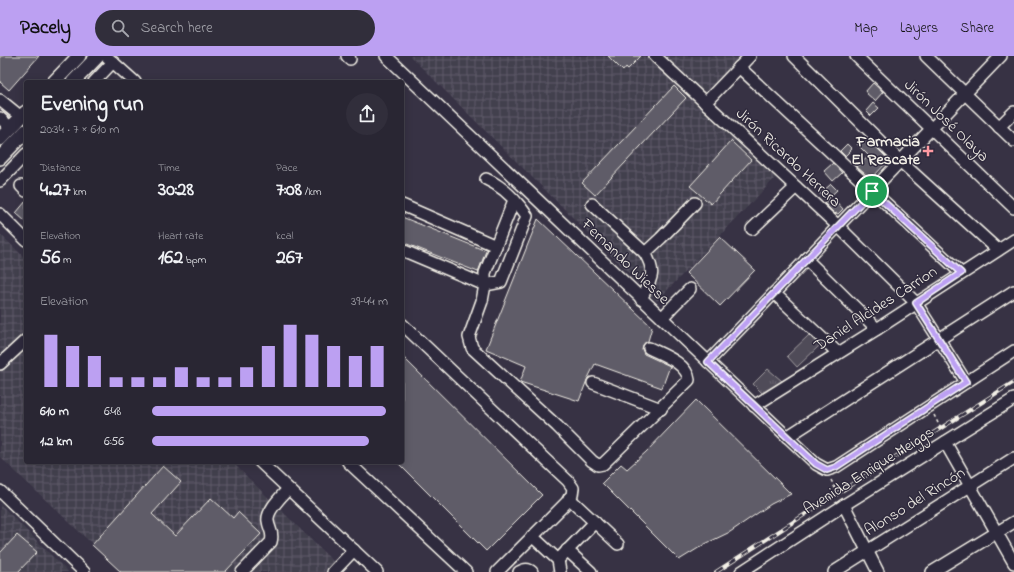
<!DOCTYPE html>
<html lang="en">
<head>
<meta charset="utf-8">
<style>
	:root { --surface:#292633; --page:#312e3b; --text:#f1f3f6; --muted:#a5a5ac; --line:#45434e; --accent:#bca0f2 }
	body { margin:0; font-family:"Indie Flower",sans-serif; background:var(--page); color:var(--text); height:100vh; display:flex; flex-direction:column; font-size:15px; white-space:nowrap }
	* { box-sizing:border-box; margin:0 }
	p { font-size:13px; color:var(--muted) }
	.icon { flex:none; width:22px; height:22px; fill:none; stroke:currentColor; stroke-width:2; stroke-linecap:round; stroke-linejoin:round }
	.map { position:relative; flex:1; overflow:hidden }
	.side { position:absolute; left:24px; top:24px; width:380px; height:384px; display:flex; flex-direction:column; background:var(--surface); border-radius:4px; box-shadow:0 2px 10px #0003,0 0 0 1px var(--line) }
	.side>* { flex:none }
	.pin { position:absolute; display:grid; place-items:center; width:34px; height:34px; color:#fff; margin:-17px; border:2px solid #fff; border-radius:50%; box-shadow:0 1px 4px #0007 }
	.round { display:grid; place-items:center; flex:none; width:42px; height:42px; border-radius:21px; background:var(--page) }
	.headline { display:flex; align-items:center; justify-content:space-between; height:68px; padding:0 16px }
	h1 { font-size:22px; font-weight:700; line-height:30px }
	.figures { display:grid; grid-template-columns:repeat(3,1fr); gap:6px; height:68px; padding:4px 16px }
	.figures div { display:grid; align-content:center }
	.figures b { font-size:20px; font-weight:700 }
	.figures small { font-size:11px; font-weight:400 }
	.figures p { font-size:11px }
	.chart { height:112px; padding:8px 16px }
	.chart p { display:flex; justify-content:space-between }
	.chart svg { width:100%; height:72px; margin-top:4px; stroke:var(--accent); stroke-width:6 }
	ul { padding:0 16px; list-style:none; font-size:13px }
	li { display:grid; grid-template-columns:64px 48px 1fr; align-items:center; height:30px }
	li i { height:10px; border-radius:5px; background:var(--accent) }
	header { display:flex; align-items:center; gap:24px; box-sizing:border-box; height:56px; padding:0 20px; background:var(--accent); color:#111 }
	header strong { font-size:19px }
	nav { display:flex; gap:22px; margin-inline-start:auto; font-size:14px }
	.search { width:280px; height:36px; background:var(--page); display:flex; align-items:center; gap:10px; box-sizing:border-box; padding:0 14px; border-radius:22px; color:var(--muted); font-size:15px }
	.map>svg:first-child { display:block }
</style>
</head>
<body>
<header>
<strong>Pacely</strong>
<div class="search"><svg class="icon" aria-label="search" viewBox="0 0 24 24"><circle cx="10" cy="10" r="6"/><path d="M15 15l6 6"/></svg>Search here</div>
<nav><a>Map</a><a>Layers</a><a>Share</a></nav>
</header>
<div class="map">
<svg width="1014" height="516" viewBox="0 0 1014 516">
	<defs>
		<pattern id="industrial-grid" width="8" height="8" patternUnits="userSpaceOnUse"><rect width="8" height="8" fill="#433f4e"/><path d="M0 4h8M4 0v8" fill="none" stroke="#5f5b68"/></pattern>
		<pattern id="grass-tufts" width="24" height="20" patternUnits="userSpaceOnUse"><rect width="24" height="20" fill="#504b59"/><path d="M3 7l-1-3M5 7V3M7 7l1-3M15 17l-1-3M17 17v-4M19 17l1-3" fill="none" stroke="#6a6571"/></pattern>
	</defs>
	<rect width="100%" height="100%" fill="#373244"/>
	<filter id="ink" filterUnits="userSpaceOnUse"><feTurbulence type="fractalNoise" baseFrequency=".025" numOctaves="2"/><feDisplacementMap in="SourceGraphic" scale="8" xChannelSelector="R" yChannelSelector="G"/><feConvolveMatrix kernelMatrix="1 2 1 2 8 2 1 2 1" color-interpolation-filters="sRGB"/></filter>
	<g filter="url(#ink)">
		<g fill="url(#industrial-grid)">
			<path d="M 410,0 L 647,0 L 776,121 L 657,245 Z"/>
			<path d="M 663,0 L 743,0 L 704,40 Z"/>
			<path d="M 0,178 L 26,203 L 26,406 L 232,406 L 344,516 L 122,516 L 0,401 Z"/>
			<path d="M 0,448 L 68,516 L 0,516 Z"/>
		</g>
		<path fill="url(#grass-tufts)" stroke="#a29ea0" d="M 768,313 L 782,325 L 763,338 L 753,328 Z"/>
		<path fill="#504b59" stroke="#a29ea0" d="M 809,279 L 819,290 L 797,311 L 787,300 Z"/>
		<g fill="#5f5c67" stroke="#f4f1e8">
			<path d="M 0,0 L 39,0 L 9,34 L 0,26 Z"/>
			<path d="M 608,0 L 641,0 L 628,13 L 626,11 L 623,15 Z"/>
			<path d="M 873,27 L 883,36 L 875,45 L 865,36 Z"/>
			<path d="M 674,30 L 686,42 L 595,139 L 582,127 Z"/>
			<path d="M 873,47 L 879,52 L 871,60 L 866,55 Z"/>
			<path d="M 866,81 L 889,104 L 871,123 L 857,111 L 869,100 L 857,88 Z"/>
			<path d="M 731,85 L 751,104 L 711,148 L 690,130 Z"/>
			<path d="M 847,88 L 852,93 L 845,100 L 840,95 Z"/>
			<path d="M 833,107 L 842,117 L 833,125 L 824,115 Z"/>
			<path d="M 831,128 L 837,134 L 826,144 L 820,138 Z"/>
			<path d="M 831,140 L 843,153 L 838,158 L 836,157 L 835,158 L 824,147 Z"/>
			<path d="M 26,145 L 26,166 L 16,157 Z"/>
			<path d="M 402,161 L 486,195 L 478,216 L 402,186 Z"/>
			<path d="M 538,163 L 652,271 L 648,285 L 643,289 L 642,293 L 644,298 L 670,310 L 662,332 L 595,308 L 587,324 L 579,345 L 520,326 L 526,310 L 486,293 Z"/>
			<path d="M 720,181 L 755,214 L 720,250 L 686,217 Z"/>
			<path d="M 402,300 L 542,439 L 486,495 L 397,406 L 402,406 Z"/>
			<path d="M 696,344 L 791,438 L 771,448 L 730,476 L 705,488 L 679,504 L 602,427 L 621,408 L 627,413 L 646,396 Z"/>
			<path d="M 163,410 L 181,426 L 152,458 L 175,480 L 211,442 L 233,462 L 238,456 L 261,478 L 225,516 L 121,516 L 92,489 Z"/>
			<path d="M 17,479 L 37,496 L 18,516 L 0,516 L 0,497 Z"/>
		</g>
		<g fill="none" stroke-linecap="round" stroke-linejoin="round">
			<defs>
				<g id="minor">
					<path d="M 106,0 L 135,26"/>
					<path d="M 347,0 L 350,3"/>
					<path d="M 386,0 L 816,408 L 827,414 L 836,411 L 1014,295"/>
					<path d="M 655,0 L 838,170 L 916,247 L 966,326"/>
					<path d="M 794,0 L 900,105 L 998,194"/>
					<path d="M 856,0 L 1014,152"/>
					<path d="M 926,0 L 1014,85"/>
					<path d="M 739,11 L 961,217"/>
					<path d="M 94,26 L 113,6"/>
					<path d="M 0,44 L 21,61"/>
					<path d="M 705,47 L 750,0"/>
					<path d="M 0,62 L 11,72"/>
					<path d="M 999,71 L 1014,56"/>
					<path d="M 0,125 L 26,98"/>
					<path d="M 21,130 L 26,135"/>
					<path d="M 514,144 L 485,217 L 485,229 L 482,245 L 469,281 L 472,292 L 557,370 L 592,405 L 598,409 L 603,408 L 689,324 C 687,307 663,299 649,292"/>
					<path d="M 592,148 L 645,197"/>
					<path d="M 402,149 L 496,190"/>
					<path d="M 0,158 L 26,184"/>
					<path d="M 752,173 L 796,131"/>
					<path d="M 402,194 L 485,229 L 501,226 L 527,160 C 517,145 502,130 486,123"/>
					<path d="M 806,203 L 877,273"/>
					<path d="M 774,237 L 838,297"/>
					<path d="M 641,243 C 651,223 657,218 645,197 L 661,182 L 695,147"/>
					<path d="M 662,262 L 673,250 L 690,233"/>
					<path d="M 402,268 L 568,425 L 573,432 L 572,439 L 566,447 L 497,516"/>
					<path d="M 708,306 L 1001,0"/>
					<path d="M 0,308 L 26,284"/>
					<path d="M 593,327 L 661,353"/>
					<path d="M 754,350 L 877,273 L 1014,184"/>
					<path d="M 787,381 L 1014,235"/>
					<path d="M 945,386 L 1014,507"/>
					<path d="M 260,406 L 377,516"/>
					<path d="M 348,406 L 466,516"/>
					<path d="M 0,435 L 84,516"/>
					<path d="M 569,442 L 618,488"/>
					<path d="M 844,449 L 878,516"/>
					<path d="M 532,480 L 558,504 L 560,516"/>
					<path d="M 567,494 L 591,516"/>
					<path d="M 558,504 L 595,466"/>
					<path d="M 242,516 L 271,486 C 274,476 269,474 268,465 C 266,455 282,440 288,433"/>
					<path d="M 333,516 L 354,494"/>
					<path d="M 519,516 C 524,513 528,512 532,516"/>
					<path d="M 741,516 L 844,449 L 1014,343"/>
					<path d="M 834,516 L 1014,402"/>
					<path d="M 932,516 L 1014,466"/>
				</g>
				<g id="major">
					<path d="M 54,26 L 79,0"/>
					<path d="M 73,26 L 98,0"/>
					<path d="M 0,83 L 26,56"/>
					<path d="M 0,102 L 26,75"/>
				</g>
			</defs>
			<use href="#minor" stroke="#f4f1e8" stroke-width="14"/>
			<use href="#major" stroke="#f4f1e8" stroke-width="16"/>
			<g stroke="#f4f1e8" stroke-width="1.5" stroke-dasharray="3 3" stroke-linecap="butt">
				<path d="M 934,359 L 942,375"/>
				<path d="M 831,424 L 839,440"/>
			</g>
			<use href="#minor" stroke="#2f2a3d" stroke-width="11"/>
			<use href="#major" stroke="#2f2a3d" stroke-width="13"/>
			<defs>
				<path id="rail" d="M 716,516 L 838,437 L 1014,326"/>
			</defs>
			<use href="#rail" stroke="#f4f1e8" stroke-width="4"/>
			<use href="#rail" stroke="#2f2a3d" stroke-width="2.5" stroke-dasharray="8" stroke-linecap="butt"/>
		</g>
	</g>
	<g fill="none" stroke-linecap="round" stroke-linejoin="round" filter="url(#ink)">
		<defs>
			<path id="route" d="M 872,135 L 961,217 L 916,247 L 966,326 L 836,411 L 827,414 L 816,408 L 708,306 Z"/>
		</defs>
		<use href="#route" stroke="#fff" stroke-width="8"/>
		<use href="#route" stroke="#bca0f2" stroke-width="5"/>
	</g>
	<path fill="#ff9aa2" stroke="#2f2a3d" stroke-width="1.5" d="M926 89h4v4h4v4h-4v4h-4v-4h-4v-4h4z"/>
	<g text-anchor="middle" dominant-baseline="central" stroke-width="3" stroke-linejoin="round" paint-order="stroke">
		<g font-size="16" fill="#f4f1e8" stroke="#2f2a3d">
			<text transform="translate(946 65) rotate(44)">Jirón José Olaya</text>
			<text transform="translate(788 102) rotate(43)">Jirón Ricardo Herrera</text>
			<text transform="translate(625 206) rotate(44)">Fernando Wiesse</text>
			<text transform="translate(876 253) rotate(-33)">Daniel Alcides Carrion</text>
			<text transform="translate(869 415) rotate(-32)">Avenida Enrique Meiggs</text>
			<text transform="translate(915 446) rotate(-32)">Alonso del Rincón</text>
		</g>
		<g font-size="16" font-weight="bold" fill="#f4f1e8" stroke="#2f2a3d" text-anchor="end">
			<text x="920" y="86">Farmacia<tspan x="920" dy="18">El Rescate</tspan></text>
		</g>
	</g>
</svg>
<div class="pin" style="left:872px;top:135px;background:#1e9e55"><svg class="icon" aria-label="arrive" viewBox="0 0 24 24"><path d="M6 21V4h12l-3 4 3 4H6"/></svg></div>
<section class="side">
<div class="headline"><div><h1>Evening run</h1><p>20:34 · 7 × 610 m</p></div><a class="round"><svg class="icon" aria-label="share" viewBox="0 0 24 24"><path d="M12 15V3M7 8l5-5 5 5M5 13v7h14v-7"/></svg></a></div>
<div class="figures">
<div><p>Distance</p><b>4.27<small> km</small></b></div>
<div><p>Time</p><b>30:28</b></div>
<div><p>Pace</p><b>7:08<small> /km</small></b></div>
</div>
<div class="figures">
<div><p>Elevation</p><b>56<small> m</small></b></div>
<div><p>Heart rate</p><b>162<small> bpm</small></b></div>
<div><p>kcal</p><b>267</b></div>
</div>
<div class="chart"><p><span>Elevation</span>39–44 m</p>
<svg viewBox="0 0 160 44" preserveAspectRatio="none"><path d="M5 44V12M15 44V19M25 44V25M35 44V38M45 44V38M55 44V38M65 44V32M75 44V38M85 44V38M95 44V32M105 44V19M115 44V6M125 44V12M135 44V19M145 44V25M155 44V19"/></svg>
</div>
<ul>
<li><b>610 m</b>6:48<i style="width:99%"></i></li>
<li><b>1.2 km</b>6:56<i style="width:92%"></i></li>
</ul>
</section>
</div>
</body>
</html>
